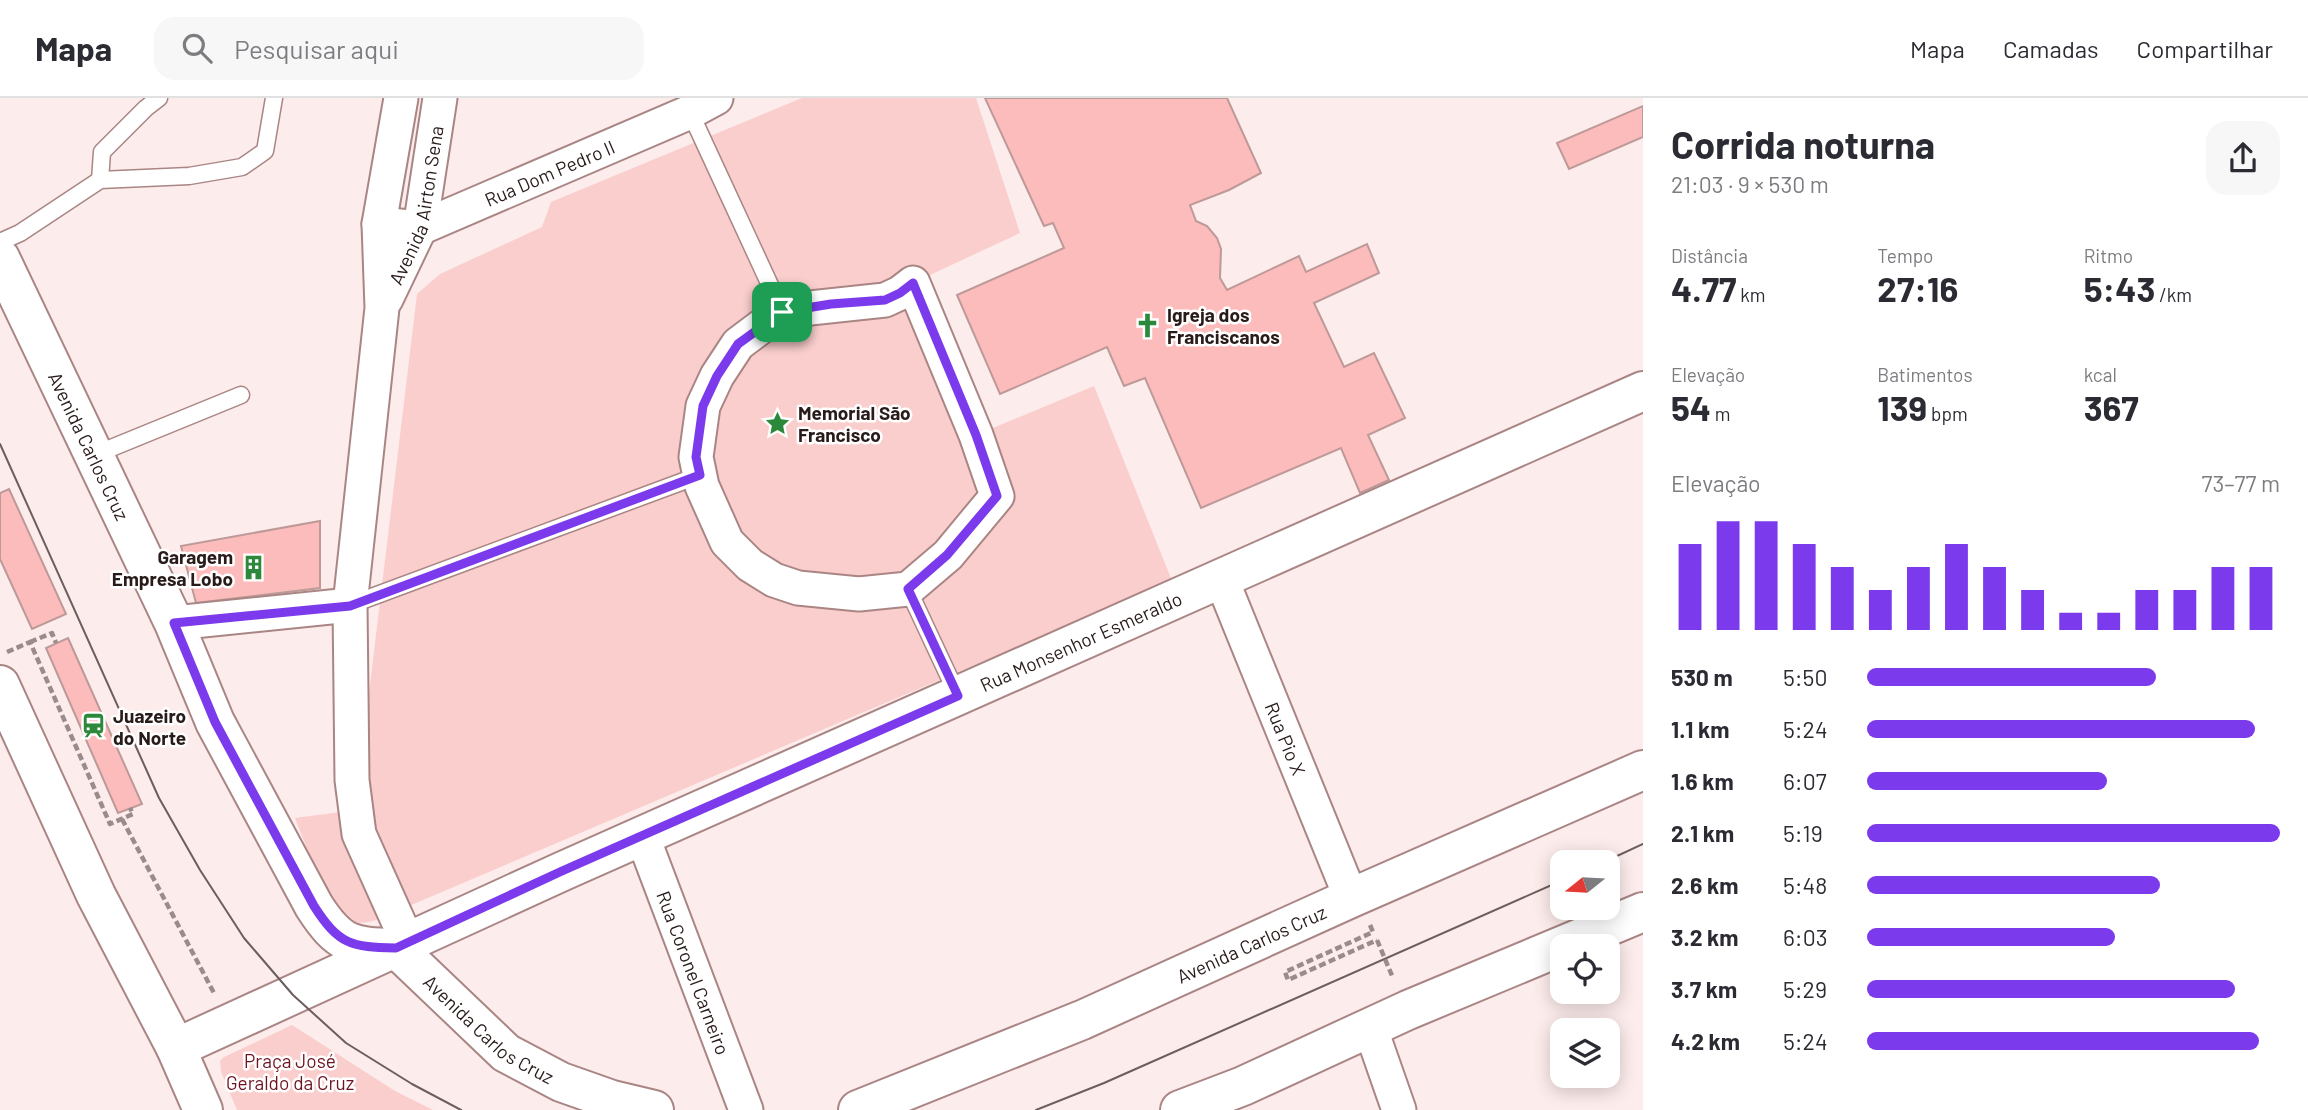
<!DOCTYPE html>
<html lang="pt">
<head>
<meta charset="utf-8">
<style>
	:root { --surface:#fff; --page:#f7f7f7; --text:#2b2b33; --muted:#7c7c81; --line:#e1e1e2; --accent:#7c3aed }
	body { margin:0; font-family:Barlow,sans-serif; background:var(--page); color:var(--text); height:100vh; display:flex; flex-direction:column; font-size:26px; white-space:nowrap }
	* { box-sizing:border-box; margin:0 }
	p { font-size:23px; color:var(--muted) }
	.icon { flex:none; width:38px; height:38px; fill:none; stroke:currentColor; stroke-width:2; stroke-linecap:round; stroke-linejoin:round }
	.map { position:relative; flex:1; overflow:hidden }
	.side { display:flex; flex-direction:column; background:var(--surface); width:665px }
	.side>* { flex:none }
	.needle { width:46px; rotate:252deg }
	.buttons { position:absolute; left:1550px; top:752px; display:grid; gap:14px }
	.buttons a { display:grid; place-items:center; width:70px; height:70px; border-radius:14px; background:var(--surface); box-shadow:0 4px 18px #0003; font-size:35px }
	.pin { position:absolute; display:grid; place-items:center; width:60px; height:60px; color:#fff; margin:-30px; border-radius:14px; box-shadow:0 4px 10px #0006 }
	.round { display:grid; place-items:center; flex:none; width:74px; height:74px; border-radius:21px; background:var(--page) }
	.head { display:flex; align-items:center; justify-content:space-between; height:119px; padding:0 28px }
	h1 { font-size:38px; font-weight:700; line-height:52px }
	.stats { display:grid; grid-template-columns:repeat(3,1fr); gap:10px; height:119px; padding:7px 28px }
	.stats div { display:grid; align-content:center }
	.stats b { font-size:35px; font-weight:700 }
	.stats small { font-size:19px; font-weight:400 }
	.stats p { font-size:19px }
	.chart { height:196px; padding:14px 28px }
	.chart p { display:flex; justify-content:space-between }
	.chart svg { width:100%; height:126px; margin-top:7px; stroke:var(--accent); stroke-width:6 }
	ul { padding:0 28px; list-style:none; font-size:23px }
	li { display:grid; grid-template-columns:112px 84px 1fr; align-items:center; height:52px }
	li i { height:18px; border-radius:9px; background:var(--accent) }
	header { display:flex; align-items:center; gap:42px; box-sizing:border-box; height:98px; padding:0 35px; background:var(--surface); border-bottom:2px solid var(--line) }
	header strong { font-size:33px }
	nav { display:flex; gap:38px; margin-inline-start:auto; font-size:24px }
	.search { width:490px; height:63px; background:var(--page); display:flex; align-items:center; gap:18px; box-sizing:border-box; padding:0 24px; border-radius:21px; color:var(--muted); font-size:26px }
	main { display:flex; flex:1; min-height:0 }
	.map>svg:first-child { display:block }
</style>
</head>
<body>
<header>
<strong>Mapa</strong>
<div class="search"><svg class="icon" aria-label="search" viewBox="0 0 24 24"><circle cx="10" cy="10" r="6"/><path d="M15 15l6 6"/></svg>Pesquisar aqui</div>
<nav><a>Mapa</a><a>Camadas</a><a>Compartilhar</a></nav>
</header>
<main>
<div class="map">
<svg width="1643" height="1012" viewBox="0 0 1643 1012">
	<rect width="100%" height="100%" fill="#fceceb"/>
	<g fill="#facecd">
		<path d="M 802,0 L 976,0 L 1020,135 L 913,185 L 976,337 L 1094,288 L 1172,483 L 376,822 C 369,824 362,826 355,824 C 331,817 304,743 295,720 L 341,714 L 372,704 L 366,660 L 367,612 L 417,196 L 440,176 L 542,129 L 551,104 Z"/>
		<path d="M 292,927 L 395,993 L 433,1012 L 237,1012 L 221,974 L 220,963 L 224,959 Z"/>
	</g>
	<g fill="#fdbcbc" stroke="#bd9998" stroke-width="2">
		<path d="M 985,0 L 1227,0 L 1261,75 L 1229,92 L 1190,107 L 1196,123 L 1207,128 L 1217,140 L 1221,151 L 1220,180 L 1227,192 L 1299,158 L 1306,174 L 1367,146 L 1379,175 L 1314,205 L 1344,269 L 1374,255 L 1405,320 L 1368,337 L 1389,382 L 1360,395 L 1341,350 L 1201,410 L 1145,280 L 1124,288 L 1107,249 L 1000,296 L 957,197 L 1064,150 L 1053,125 L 1044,128 Z"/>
		<path d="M 1643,8 L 1643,39 L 1569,71 L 1557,45 Z"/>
		<path d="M 9,391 L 66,516 L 32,531 L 0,461 L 0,395 Z"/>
		<path d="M 320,423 L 320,490 L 196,505 L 181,448 Z"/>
		<path d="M 68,540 L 142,706 L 118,715 L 46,550 Z"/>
	</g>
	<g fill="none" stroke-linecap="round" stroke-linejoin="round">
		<defs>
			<g id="lane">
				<path d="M 690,14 L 782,213"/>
				<path d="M 100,82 L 102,54 L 146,10 L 159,0"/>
				<path d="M 0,144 L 20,135 L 100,82 L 189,78 L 242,69 L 265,53 L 274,0"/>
				<path d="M 94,357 L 241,297"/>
				<path d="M 908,491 L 958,598"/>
				<path d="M 350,507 L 700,377"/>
			</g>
			<g id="street">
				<path d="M 401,0 L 379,126 L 382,210 L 350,507 L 352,682 L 359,736 L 408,845"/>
				<path id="s1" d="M 379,126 L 420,130 L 690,14 L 716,0"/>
				<path d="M 913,185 L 976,337 L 997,398 L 948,457 L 908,491 L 859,496 L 798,490 L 774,482 L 750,467 L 727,444 L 702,388 L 696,359 L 703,308 L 717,278 L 738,246 L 782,213 L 885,202 L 900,195 Z"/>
				<path id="s2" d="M 386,201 L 420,130 L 440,0"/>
				<path id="s3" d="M 1221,480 L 1351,800"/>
				<path d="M 174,525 L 350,507"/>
				<path id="s4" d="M 642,737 L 746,1012"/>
				<path d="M 1370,929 L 1399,1012"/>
			</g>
			<g id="secondary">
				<path id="s5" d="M 176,950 L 563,773 L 1643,293"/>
			</g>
			<g id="primary">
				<path id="s6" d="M 0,160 L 174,525 L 215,624 L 314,808 C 339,847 351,849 396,850 L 506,955 L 561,984 L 612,1002 L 654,1012"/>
				<path d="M 0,587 L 96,797 L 176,950 L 203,1012"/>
				<path id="s7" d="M 858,1012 L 1082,922 L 1351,800 L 1643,672"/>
				<path d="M 1180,1012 L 1243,988 L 1408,912 L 1643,814"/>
			</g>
		</defs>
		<use href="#lane" stroke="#a98584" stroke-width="19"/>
		<use href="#street" stroke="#a98584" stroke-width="37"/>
		<use href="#secondary" stroke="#a98584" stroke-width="42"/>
		<use href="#primary" stroke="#a98584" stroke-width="42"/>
		<g stroke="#9b8c8b" stroke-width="4.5" stroke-dasharray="7 3.5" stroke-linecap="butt">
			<path d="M 30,544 L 52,535 L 56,545"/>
			<path d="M 7,554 L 30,544 L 110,726 L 133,716 L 130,710"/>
			<path d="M 122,721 L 215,897"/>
			<path d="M 1370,827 L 1373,834 L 1285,874 L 1288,882 L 1377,842"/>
		</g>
		<use href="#lane" stroke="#fff" stroke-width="16"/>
		<use href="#street" stroke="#fff" stroke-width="33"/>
		<use href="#secondary" stroke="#fff" stroke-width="38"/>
		<use href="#primary" stroke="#fff" stroke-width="38"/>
		<g stroke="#6c5e5d" stroke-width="2">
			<path d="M 0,346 L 159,700 L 200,772 L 244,840 L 293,897 L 346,945 L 412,986 L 461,1012"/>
			<path d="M 1602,765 L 1643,746"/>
			<path d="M 1036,1012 L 1104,985 L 1563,782"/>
		</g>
		<path stroke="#9b8c8b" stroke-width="4.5" stroke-dasharray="7 3.5" stroke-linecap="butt" d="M 1377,842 L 1393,880"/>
	</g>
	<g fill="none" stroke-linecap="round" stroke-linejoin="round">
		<defs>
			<path id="route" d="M 913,185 L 976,337 L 997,398 L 947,457 L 908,491 L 958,598 L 562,773 L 396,850 C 351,849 339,847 314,808 L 215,624 L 174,525 L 350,508 L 700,377 L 696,359 L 703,308 L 717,278 L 738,246 L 782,214 L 831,206 L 885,202 L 900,195 Z"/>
		</defs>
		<use href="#route" stroke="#fff" stroke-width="14"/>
		<use href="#route" stroke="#7c3aed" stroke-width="9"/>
	</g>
	<defs>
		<symbol id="church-bare" viewBox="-9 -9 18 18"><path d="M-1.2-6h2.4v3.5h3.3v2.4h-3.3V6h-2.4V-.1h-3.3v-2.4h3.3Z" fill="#2c893b" stroke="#fff" stroke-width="2.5" paint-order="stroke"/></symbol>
		<symbol id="sight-bare" viewBox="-9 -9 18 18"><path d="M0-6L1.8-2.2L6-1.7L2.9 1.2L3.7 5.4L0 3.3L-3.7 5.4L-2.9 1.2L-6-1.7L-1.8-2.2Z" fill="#2c893b" stroke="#fff" stroke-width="2.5" paint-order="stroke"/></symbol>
		<symbol id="building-bare" viewBox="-9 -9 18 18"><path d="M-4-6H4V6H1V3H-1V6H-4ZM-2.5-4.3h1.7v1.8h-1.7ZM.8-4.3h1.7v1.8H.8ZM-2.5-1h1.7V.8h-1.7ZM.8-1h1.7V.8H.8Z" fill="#2c893b" stroke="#fff" stroke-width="2.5" paint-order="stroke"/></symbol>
		<symbol id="station-bare" viewBox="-9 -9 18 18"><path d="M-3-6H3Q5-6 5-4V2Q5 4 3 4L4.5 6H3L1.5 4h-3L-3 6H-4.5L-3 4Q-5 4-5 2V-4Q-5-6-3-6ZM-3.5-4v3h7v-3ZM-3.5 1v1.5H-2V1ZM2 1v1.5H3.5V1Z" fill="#2c893b" stroke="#fff" stroke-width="2.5" paint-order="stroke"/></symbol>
	</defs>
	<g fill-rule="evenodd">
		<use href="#church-bare" x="1130" y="210" width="35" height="35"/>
		<use href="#sight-bare" x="760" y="308" width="35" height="35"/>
		<use href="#building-bare" x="236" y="452" width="35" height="35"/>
		<use href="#station-bare" x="76" y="610" width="35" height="35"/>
	</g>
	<g text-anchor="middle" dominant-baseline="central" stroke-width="5" stroke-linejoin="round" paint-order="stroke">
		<g font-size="19" fill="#281b1a" stroke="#fff">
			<text stroke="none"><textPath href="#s1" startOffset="182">Rua Dom Pedro II</textPath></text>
			<text stroke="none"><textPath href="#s2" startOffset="100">Avenida Airton Sena</textPath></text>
			<text stroke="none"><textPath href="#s6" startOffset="208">Avenida Carlos Cruz</textPath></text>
			<text stroke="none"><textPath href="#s5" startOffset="992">Rua Monsenhor Esmeraldo</textPath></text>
			<text stroke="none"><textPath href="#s3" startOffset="173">Rua Pio X</textPath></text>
			<text stroke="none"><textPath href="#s7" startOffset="427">Avenida Carlos Cruz</textPath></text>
			<text stroke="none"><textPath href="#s4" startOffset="147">Rua Coronel Carneiro</textPath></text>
			<text stroke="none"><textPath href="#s6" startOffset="943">Avenida Carlos Cruz</textPath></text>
		</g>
		<g font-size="19" font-weight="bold" fill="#281b1a" stroke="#fff" text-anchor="start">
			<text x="1167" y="216">Igreja dos<tspan x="1167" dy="22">Franciscanos</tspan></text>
			<text x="798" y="314">Memorial São<tspan x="798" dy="22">Francisco</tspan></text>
			<text x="233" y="458" text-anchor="end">Garagem<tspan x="233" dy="22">Empresa Lobo</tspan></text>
			<text x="113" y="617">Juazeiro<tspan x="113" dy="22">do Norte</tspan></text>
		</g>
		<g font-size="19" fill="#6e1320" stroke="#fff">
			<text x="290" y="962">Praça José<tspan x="290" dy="22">Geraldo da Cruz</tspan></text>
		</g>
	</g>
</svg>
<div class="buttons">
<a><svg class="needle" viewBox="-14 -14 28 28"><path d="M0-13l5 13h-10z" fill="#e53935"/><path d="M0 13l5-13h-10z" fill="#7c7c81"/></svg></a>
<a><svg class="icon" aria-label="locate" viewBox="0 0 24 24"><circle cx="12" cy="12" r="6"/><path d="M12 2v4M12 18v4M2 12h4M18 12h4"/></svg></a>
<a><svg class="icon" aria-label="layers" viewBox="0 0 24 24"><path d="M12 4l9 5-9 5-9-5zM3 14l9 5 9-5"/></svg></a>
</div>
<div class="pin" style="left:782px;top:214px;background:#1e9e55"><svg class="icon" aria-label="arrive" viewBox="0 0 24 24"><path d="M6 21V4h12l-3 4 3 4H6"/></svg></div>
</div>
<section class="side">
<div class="head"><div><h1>Corrida noturna</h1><p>21:03 · 9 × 530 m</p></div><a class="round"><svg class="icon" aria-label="share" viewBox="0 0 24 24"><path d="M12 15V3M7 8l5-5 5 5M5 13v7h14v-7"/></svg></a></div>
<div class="stats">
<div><p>Distância</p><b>4.77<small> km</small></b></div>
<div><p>Tempo</p><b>27:16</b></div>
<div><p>Ritmo</p><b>5:43<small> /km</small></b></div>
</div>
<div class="stats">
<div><p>Elevação</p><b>54<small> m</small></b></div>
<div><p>Batimentos</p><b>139<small> bpm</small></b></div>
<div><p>kcal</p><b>367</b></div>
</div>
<div class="chart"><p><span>Elevação</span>73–77 m</p>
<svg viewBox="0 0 160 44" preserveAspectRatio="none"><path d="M5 44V14M15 44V6M25 44V6M35 44V14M45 44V22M55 44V30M65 44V22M75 44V14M85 44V22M95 44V30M105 44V38M115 44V38M125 44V30M135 44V30M145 44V22M155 44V22"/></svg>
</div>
<ul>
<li><b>530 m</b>5:50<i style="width:70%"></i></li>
<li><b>1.1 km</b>5:24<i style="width:94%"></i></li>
<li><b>1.6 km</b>6:07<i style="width:58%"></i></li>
<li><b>2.1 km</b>5:19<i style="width:100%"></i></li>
<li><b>2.6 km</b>5:48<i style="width:71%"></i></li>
<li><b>3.2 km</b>6:03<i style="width:60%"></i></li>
<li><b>3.7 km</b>5:29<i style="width:89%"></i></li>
<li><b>4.2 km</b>5:24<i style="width:95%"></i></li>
</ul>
</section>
</main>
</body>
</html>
